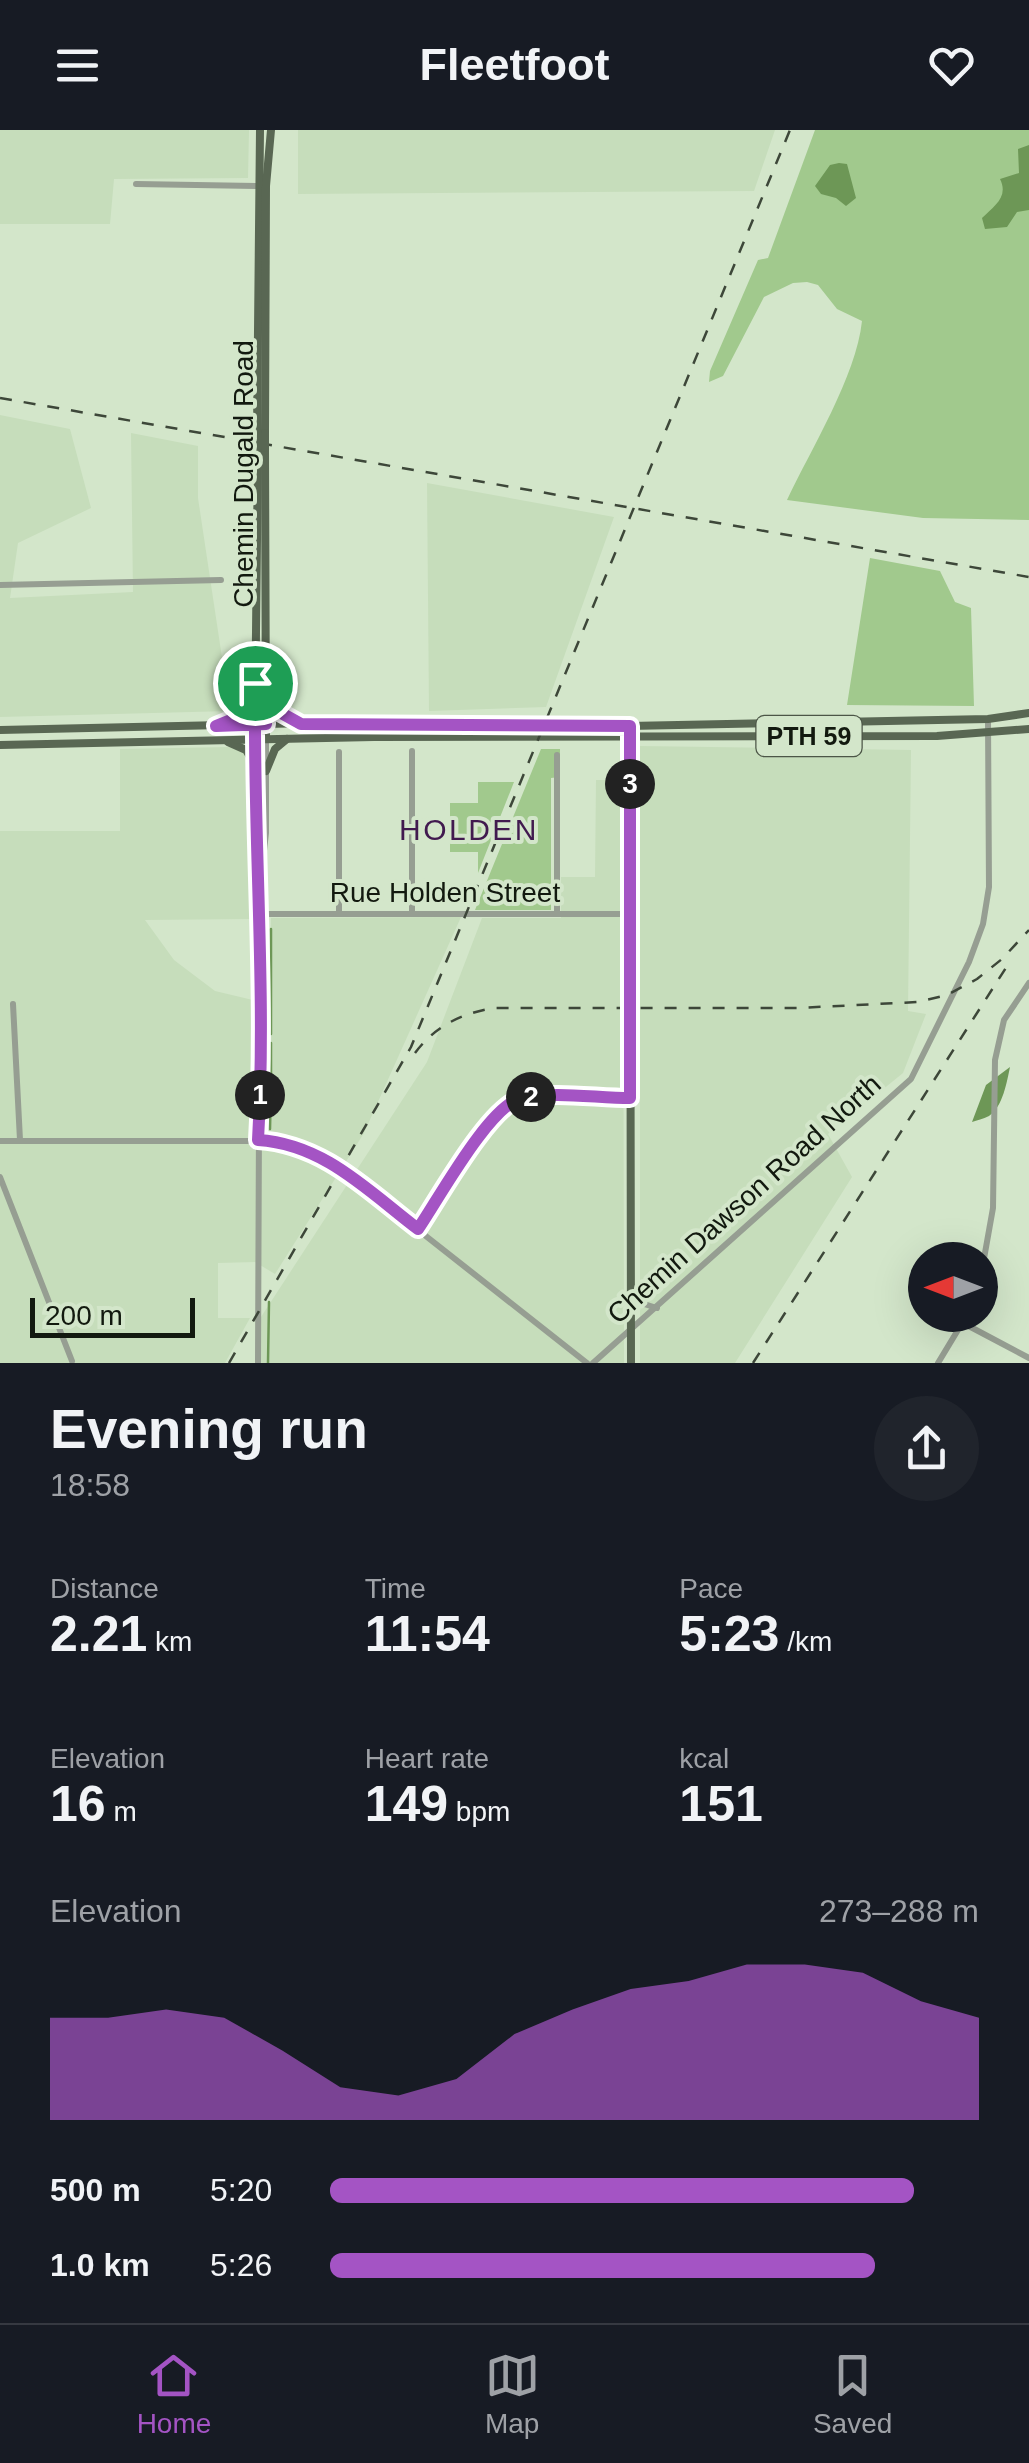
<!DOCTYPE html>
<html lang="en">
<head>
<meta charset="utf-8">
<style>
	:root { --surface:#171b24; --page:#20242c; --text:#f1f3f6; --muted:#9ea1a6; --line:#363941; --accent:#a454c4 }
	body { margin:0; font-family:Arial,sans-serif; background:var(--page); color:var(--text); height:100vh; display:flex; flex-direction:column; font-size:38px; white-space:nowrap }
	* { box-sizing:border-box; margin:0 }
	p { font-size:32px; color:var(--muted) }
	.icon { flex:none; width:55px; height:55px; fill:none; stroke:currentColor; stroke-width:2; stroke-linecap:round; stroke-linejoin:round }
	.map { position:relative; height:1233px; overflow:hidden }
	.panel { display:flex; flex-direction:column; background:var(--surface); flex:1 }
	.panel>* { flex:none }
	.needle { width:65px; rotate:270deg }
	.tools { position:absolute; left:908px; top:1112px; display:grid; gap:20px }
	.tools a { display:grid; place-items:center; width:90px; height:90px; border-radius:50%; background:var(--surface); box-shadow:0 10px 40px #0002; font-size:50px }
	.scale { position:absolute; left:30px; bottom:25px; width:165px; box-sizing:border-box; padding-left:10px; border:5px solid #12190f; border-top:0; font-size:28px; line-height:35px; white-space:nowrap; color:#12190f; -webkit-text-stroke:8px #d3e6ca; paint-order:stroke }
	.pin { position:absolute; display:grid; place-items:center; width:85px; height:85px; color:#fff; margin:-42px; border:5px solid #fff; border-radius:50%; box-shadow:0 2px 10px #0007 }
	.km { position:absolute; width:50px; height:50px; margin:-25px; border-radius:50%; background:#222; color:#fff; font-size:28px; line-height:50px; text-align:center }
	.round { display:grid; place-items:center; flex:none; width:105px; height:105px; border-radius:52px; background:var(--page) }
	.summary { display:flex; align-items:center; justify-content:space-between; height:170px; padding:0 50px }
	h1 { font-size:55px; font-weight:700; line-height:75px }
	.figures { display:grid; grid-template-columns:repeat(3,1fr); gap:15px; height:170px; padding:10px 50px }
	.figures div { display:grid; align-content:center }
	.figures b { font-size:50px; font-weight:700 }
	.figures small { font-size:28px; font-weight:400 }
	.figures p { font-size:28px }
	.chart { height:280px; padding:20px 50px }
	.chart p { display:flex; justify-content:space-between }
	.chart svg { width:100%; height:180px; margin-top:10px; fill:var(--accent); opacity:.7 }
	ul { padding:0 50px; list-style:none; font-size:32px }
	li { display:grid; grid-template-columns:160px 120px 1fr; align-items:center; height:75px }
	li i { height:25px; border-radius:12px; background:var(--accent) }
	header { display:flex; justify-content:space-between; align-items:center; height:130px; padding:0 50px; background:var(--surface); font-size:45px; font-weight:700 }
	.menu { display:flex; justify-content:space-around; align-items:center; height:140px; border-top:2px solid var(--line); background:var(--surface); font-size:28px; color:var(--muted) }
	.menu a { display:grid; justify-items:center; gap:5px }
	.menu .on { color:var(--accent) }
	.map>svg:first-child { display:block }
</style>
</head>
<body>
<header><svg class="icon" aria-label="menu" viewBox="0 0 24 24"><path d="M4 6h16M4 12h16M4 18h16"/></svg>Fleetfoot<svg class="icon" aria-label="heart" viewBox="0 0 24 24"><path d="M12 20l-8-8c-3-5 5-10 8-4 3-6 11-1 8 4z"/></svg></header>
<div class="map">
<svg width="1029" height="1233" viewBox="0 0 1029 1233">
	<rect width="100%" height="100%" fill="#d3e6ca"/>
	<g fill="#c6ddbb">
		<path d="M 0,0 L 249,0 L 248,48 L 114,49 L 110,94 L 0,94 Z"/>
		<path d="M 298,0 L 775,0 L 754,61 L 298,64 Z"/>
		<path d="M 0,285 L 70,299 L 91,378 L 18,413 L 10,468 L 133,462 L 131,303 L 198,316 L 198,368 L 230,581 L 0,587 Z"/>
		<path d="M 427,353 L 614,387 L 546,577 L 429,581 Z"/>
		<path d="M 640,616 L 911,620 L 908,881 L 926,884 L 903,943 L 828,1004 L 852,1047 L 735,1233 L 640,1233 Z"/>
		<path d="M 229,617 L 239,619 L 249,627 L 251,636 L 250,789 L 145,790 L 174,830 L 215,861 L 270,874 L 271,788 L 461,787 L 364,1003 L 275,1144 L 255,1132 L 218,1133 L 218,1188 L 250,1188 L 225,1233 L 0,1233 L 0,701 L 120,701 L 120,619 Z"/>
		<path d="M 596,650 L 623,650 L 624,1233 L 261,1233 L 261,1187 L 427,932 L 482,788 L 561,788 L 561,747 L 595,747 Z"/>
	</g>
	<g fill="#a1c98d">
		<path d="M 815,0 L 1029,0 L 1029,390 L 923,388 L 787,370 C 811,319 856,247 862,191 L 837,179 L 818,155 L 807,152 L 793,153 L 764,167 L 723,246 L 709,252 L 710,241 L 758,130 L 768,128 Z"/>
		<path d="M 870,428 L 940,441 L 955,472 L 971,478 L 974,576 L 847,575 Z"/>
		<path d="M 541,619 L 560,619 L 560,647 L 551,648 L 551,780 L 475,780 Z"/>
		<path d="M 478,652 L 514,652 L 478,743 L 478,722 L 450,722 L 450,673 L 478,673 Z"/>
	</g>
	<g fill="#6d9756">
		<path d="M 1029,15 L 1029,80 L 1017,82 L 1007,97 L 985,99 L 982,88 C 994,76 1009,67 1000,49 L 1019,43 L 1018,19 Z"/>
		<path d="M 839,33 L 847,34 L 856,68 L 846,76 L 836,68 L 821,64 L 815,56 L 830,35 Z"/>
		<path d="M 1010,937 C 1007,951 1003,977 989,986 C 983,989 977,990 972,992 L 986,955 Z"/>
	</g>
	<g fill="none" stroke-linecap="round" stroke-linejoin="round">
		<g stroke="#6d9756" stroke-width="2.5">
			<path d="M 271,799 L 271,904"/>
			<path d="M 271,948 L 271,913"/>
			<path d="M 270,999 L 271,957"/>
			<path d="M 268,1233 L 269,1172"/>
		</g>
		<g stroke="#969e92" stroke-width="6">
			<path d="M 136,54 L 258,56"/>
			<path d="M 0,455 L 221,450"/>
			<path d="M 255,609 L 260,749 L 258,1233"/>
			<path d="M 412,621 L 412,784"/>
			<path d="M 339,622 L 339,784"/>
			<path d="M 262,738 L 266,703 L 266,609"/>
			<path d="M 557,783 L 557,625"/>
			<path d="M 260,784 L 630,784"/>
			<path d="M 13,874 L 20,1010"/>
			<path d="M 0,1011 L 278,1011 L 323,1027 L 342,1040 L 587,1233"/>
			<path d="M 0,1047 L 72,1231"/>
			<path d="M 418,1099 C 437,1071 488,980 515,970 C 540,961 602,968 631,968"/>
			<path d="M 980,1151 L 993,1078 L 995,930 L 1004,890 L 1029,853"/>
			<path d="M 631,1163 L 644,1174 L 657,1178"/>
			<path d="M 963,1193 L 1029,1228"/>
			<path d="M 593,1233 L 911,949 L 969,832 L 983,794 L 989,757 L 988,589"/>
			<path d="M 938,1233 L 967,1185"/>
		</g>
		<g stroke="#596753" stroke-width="8">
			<path d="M 257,301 L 260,0"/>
			<path d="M 265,303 L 266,56 L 271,0"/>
			<path d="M 265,318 L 266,609"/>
			<path d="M 267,564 L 275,579 L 295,591"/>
			<path d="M 230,592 L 243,585 L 252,566"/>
			<path d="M 255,595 L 258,316"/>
			<path d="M 0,600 L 357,592 L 629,596 L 988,589 L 1029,583"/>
			<path d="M 630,605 L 631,1233"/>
			<path d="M 228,612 L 246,620 L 255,635"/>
			<path d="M 0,615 L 374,607 L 937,606 L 1029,599"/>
			<path d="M 266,641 L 275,619 L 287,609"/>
		</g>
		<g stroke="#3d4739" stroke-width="2.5" stroke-dasharray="12 12" stroke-linecap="butt">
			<path d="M 0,268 L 1029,447"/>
			<path d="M 415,923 C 435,896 462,883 494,878 L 797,878 L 918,872 L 947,865 L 977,849 L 1002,829 L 1029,800"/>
			<path d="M 229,1233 L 411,917 L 790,0"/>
			<path d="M 753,1233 L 1009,833"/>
		</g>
		<g stroke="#596753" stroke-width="8">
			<path d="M 257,301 L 258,316"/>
			<path d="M 265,303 L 265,318"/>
		</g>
	</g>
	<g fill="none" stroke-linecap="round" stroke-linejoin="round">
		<defs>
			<path id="route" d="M 255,553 L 255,595 C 255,733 266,872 258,1010 C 324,1014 368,1061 418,1099 C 438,1070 490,974 522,968 C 556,961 596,968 630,968 L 630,596 L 301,594 L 274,579 L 266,560 L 266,594 L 216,596 L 243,585 L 255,553"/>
		</defs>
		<use href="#route" stroke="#fff" stroke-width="20"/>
		<use href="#route" stroke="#a454c4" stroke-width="12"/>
	</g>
	<g text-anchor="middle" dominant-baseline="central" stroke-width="8" stroke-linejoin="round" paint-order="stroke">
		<rect fill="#d3e6ca" stroke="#4c5647" stroke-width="2.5" x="756.5" y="586" width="105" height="40" rx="8"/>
		<g font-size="25" font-weight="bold" fill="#12190f">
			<text x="809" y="606">PTH 59</text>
		</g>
		<g font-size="28" fill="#12190f" stroke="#d3e6ca">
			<text transform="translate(243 344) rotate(-90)">Chemin Dugald Road</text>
			<text x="445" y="762">Rue Holden Street</text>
			<text transform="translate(744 1069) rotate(-42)">Chemin Dawson Road North</text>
		</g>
		<g font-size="30" letter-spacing="2.5" fill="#411a4f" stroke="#d3e6ca">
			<text x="469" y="699">HOLDEN</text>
		</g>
	</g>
</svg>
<div class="tools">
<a><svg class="needle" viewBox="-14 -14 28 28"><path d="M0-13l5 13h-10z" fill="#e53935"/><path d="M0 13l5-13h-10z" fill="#9ea1a6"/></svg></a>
</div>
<div class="scale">200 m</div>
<div class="pin" style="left:255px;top:553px;background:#1e9e55"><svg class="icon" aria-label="arrive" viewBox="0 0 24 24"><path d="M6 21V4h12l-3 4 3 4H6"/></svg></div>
<b class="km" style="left:260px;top:965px">1</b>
<b class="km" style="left:531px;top:967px">2</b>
<b class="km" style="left:630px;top:654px">3</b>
</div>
<section class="panel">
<div class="summary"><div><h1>Evening run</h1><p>18:58</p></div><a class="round"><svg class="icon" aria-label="share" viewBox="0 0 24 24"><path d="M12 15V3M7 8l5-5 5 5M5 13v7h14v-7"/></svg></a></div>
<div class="figures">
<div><p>Distance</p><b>2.21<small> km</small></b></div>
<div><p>Time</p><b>11:54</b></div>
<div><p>Pace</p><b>5:23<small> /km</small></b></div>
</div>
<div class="figures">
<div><p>Elevation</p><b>16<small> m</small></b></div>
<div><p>Heart rate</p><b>149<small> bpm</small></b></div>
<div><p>kcal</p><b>151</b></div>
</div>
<div class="chart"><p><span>Elevation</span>273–288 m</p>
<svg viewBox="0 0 160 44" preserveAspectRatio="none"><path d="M0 44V19L10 19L20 17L30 19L40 27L50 36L60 38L70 34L80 23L90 17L100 12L110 10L120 6L130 6L140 8L150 15L160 19V44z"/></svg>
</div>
<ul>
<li><b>500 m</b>5:20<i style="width:90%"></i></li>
<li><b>1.0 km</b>5:26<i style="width:84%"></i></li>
</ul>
</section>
<nav class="menu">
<a class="on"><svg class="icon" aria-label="home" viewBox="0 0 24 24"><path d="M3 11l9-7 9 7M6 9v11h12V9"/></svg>Home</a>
<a><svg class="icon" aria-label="map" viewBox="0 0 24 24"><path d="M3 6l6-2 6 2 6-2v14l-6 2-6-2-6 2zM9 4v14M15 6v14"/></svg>Map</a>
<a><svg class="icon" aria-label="saved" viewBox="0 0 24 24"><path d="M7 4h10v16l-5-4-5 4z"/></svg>Saved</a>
</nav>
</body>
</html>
